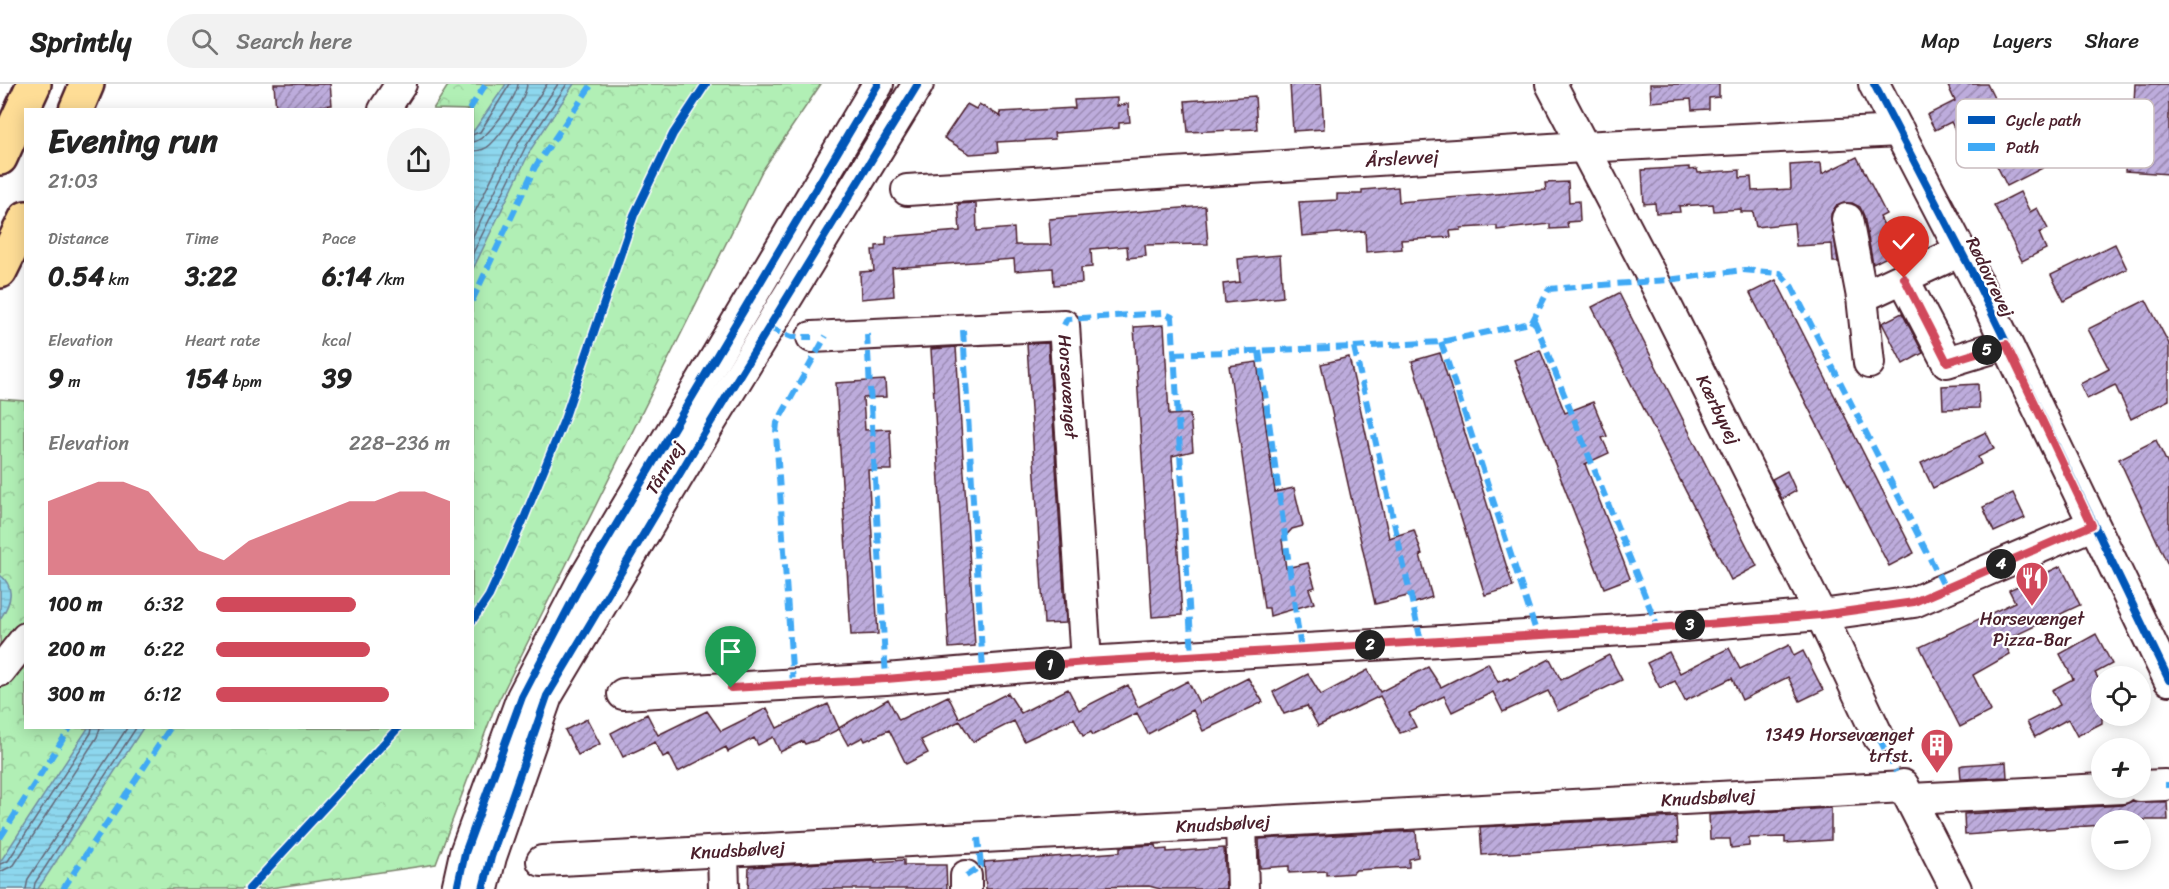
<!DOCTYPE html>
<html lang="en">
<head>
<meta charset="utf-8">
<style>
	:root { --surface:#fff; --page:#f2f2f2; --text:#222; --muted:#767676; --line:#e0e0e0; --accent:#d1495b }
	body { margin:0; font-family:Sriracha,sans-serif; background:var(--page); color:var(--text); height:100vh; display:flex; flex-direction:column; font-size:22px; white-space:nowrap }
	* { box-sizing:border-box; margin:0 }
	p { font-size:20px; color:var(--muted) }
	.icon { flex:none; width:33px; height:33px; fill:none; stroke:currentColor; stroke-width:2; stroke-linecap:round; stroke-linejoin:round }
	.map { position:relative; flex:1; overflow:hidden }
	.details { position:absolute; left:24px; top:24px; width:450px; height:621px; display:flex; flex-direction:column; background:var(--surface); border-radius:0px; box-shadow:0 3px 15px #0003 }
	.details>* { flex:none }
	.controls { position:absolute; left:2091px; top:582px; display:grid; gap:12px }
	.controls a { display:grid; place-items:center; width:60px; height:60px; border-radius:50%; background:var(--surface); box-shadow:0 3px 15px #0003; font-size:30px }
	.pin { position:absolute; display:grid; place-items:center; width:51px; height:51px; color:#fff; margin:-62px -26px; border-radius:50% 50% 50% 0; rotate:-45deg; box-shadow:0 0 6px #0007 }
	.pin .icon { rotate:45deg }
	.km { position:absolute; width:30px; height:30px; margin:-15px; border-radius:50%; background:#222; color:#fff; font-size:16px; line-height:30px; text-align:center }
	.round { display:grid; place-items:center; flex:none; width:63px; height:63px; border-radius:32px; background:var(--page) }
	.summary { display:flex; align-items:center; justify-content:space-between; height:102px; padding:0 24px }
	h1 { font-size:33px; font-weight:700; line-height:45px }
	.metrics { display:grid; grid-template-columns:repeat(3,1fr); gap:9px; height:102px; padding:6px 24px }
	.metrics div { display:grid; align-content:center }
	.metrics b { font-size:26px; font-weight:700 }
	.metrics small { font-size:16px; font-weight:400 }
	.metrics p { font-size:16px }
	.chart { height:168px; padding:12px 24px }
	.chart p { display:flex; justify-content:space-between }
	.chart svg { width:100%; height:108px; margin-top:6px; fill:var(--accent); opacity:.7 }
	ul { padding:0 24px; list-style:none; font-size:20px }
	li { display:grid; grid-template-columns:96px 72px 1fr; align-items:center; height:45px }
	li i { height:15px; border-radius:8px; background:var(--accent) }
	header { display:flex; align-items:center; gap:36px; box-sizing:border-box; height:84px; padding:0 30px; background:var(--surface); border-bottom:2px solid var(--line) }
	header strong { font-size:28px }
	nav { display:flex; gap:33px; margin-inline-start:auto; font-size:21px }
	.search { width:420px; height:54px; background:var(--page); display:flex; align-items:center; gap:15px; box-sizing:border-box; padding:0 21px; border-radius:33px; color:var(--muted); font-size:22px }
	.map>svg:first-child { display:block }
</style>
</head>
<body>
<header>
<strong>Sprintly</strong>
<div class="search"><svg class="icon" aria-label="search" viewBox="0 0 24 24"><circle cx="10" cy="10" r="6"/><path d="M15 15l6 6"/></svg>Search here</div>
<nav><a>Map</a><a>Layers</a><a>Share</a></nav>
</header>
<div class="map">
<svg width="2169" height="805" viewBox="0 0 2169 805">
	<defs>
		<pattern id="park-crowns" width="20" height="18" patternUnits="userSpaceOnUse" patternTransform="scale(1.5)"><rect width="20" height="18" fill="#b1efb5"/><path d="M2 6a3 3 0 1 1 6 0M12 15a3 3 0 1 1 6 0" fill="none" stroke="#9acc9c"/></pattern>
		<pattern id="water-rules" width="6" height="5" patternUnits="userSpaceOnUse" patternTransform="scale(1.5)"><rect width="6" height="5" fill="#8dd7ee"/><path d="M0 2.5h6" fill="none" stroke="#7bb8cc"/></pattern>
		<pattern id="building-hatch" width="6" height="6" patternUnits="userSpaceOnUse" patternTransform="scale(1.5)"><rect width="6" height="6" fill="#bdacdc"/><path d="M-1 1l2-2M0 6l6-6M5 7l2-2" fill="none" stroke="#9c8bb3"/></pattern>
	</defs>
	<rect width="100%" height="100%" fill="#fff"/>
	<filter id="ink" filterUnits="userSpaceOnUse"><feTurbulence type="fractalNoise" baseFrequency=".0167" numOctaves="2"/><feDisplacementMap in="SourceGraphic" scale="12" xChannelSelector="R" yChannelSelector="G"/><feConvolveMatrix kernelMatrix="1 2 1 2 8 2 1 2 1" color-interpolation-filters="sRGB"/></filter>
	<g filter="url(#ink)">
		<path fill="url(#park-crowns)" stroke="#7e8770" stroke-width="1.5" d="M 449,0 L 821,0 L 762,87 L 493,628 L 436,780 L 264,805 L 0,805 L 0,315 L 25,317 L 26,644 L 472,644 L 472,26 L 433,25 Z"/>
		<g fill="url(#water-rules)" stroke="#728da0" stroke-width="1.5">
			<path d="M 506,0 L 574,0 L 531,65 L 473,185 L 473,48 Z"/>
			<path d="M 0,491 C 17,504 10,521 0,535 Z"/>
			<path d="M 88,644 L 143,644 L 38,805 L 0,805 L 0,778 Z"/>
		</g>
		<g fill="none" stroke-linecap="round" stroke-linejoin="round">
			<g stroke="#656979" stroke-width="1.5">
				<path d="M 472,51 L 480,48 L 510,0"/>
				<path d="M 472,58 C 486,58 517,14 518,0"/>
				<path d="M 472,67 C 479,67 485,66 490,61 C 501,51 526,15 527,0"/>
				<path d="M 472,134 L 512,53 L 547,0"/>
				<path d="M 472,154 L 519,58 L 558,0"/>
				<path d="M 472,171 L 526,62 L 567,0"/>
				<path d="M 0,780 L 8,777 L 91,649 L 92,644"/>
				<path d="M 0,788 L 14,781 L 97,653 L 100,644"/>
				<path d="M 26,805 L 28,795 L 127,644"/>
				<path d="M 34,805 L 35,799 L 136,644"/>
			</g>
		</g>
		<g fill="url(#building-hatch)" stroke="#4a1f2b" stroke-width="1.5">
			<path d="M 274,0 L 330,0 L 332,21 L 276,26 Z"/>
			<path d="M 1290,0 L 1321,0 L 1324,45 L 1293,47 Z"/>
			<path d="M 1650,0 L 1719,0 L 1719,13 L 1709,14 L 1709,25 L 1692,26 L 1691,15 L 1651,18 Z"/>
			<path d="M 1947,0 L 1987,0 L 2009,44 L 2022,38 L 2031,57 L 2057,44 L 2070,70 L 2007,102 L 1990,68 L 1971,77 L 1951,38 L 1935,46 L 1927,31 L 1955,17 Z"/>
			<path d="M 2135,0 L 2169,0 L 2169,90 L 2125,87 L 2127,58 L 2132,59 Z"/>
			<path d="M 1255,12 L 1257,45 L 1188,48 L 1185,17 Z"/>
			<path d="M 1117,14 L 1117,22 L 1128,20 L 1130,38 L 1119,39 L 1119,44 L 1054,49 L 1055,55 L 997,58 L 998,68 L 970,70 L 944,54 L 967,20 L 976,25 L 979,20 L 1001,33 L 1000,28 L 1075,24 L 1074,16 Z"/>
			<path d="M 1857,73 L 1886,130 L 1880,133 L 1897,168 L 1873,180 L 1864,132 L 1860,123 L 1852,119 L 1836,122 L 1831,130 L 1838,178 L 1833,178 L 1832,160 L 1796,162 L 1794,139 L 1756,143 L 1753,128 L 1741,128 L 1741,125 L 1714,127 L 1713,120 L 1679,122 L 1680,128 L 1656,129 L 1655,119 L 1644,120 L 1642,86 L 1689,83 L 1689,86 L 1697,85 L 1698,89 L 1740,86 L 1740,94 L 1751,93 L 1752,107 L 1791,105 L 1790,81 L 1821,79 L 1822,90 Z"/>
			<path d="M 1568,98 L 1569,118 L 1579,117 L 1580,137 L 1567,138 L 1568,144 L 1550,145 L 1550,140 L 1497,146 L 1497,142 L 1461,144 L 1461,146 L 1450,147 L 1451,153 L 1401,156 L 1402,165 L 1366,168 L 1365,147 L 1302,152 L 1299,118 L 1337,116 L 1337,110 L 1362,110 L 1362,106 L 1398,103 L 1399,118 L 1546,106 L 1545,99 Z"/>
			<path d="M 2020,108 L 2030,128 L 2037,124 L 2048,145 L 2039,149 L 2046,165 L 2022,177 L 1994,121 Z"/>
			<path d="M 976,119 L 977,147 L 1014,144 L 1015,161 L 1051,161 L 1049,135 L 1205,122 L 1208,160 L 1145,161 L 1146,172 L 1128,174 L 1127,162 L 1091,165 L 1092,183 L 1081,184 L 1082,199 L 1054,201 L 1053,184 L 1015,187 L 1014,175 L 892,184 L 894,212 L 861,215 L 860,188 L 874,187 L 872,166 L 876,166 L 876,162 L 886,161 L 886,153 L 960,147 L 958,120 Z"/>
			<path d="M 2115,160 L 2127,185 L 2064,217 L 2051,191 Z"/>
			<path d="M 1280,171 L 1283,213 L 1225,219 L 1223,200 L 1240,198 L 1238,175 Z"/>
			<path d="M 1776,196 L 1914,469 L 1889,482 L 1750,209 Z"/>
			<path d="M 1619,209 L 1757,482 L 1731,496 L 1592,223 Z"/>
			<path d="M 2146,216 L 2169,260 L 2169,316 L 2131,335 L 2115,301 L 2087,315 L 2080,300 L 2109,285 L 2088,245 Z"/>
			<path d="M 1902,229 L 1923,269 L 1903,280 L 1882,239 Z"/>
			<path d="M 1164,241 L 1169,331 L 1190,330 L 1193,367 L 1172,372 L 1182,531 L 1152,533 L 1134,243 Z"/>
			<path d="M 1048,259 L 1066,539 L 1044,540 L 1027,260 Z"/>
			<path d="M 956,263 L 975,562 L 949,564 L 931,265 Z"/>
			<path d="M 1540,266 L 1565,329 L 1593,318 L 1607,352 L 1602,354 L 1609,369 L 1585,380 L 1630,494 L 1604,504 L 1514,276 Z"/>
			<path d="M 1440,269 L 1513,503 L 1485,511 L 1412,277 Z"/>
			<path d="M 1349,273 L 1389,454 L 1414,446 L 1422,470 L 1420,471 L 1432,513 L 1415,519 L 1412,511 L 1375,520 L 1321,280 Z"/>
			<path d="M 1257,278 L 1275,408 L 1294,404 L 1303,442 L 1292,445 L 1282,456 L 1286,484 L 1308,479 L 1315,503 L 1309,505 L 1314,519 L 1270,532 L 1269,524 L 1264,524 L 1229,282 Z"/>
			<path d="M 885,296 L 886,313 L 863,314 L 865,346 L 890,345 L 892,386 L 868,386 L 878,550 L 851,551 L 836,299 Z"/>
			<path d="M 1978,300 L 1979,324 L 1943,325 L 1942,302 Z"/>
			<path d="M 1986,348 L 1994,365 L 1978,373 L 1981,380 L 1933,404 L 1921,379 Z"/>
			<path d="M 2156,356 L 2169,383 L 2169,483 L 2119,375 Z"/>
			<path d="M 1787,387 L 1796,407 L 1782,415 L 1772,395 Z"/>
			<path d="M 2013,409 L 2025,434 L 1994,448 L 1983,423 Z"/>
			<path d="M 2061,482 L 2080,521 L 2003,557 L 2010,570 L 1973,591 L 1991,627 L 1960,643 L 1920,563 L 2015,518 L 2009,506 Z"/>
			<path d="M 2096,550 L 2112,580 L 2095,589 L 2102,601 L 2102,639 L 2077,652 L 2068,635 L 2035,653 L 2027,638 L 2060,621 L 2052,606 L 2073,595 L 2060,570 Z"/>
			<path d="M 1789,561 L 1794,572 L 1803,567 L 1823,606 L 1800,617 L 1788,593 L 1742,616 L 1732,594 L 1685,617 L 1675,597 L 1660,604 L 1647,579 L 1669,568 L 1680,589 L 1729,564 L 1740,585 Z"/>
			<path d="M 1609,571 L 1622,596 L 1558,627 L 1548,607 L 1503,628 L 1493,608 L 1452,628 L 1444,612 L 1409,629 L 1416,643 L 1400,649 L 1380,612 L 1318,642 L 1307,622 L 1284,630 L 1273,608 L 1308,590 L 1321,611 L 1368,586 L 1380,608 L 1428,583 L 1441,603 L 1488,579 L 1498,598 L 1508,594 L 1509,596 L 1550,575 L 1561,596 Z"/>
			<path d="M 1248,594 L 1263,618 L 1203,647 L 1193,626 L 1148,650 L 1137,629 L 1093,651 L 1091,648 L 1083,652 L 1074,634 L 1024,657 L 1014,637 L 973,658 L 960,637 L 921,656 L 928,669 L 906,680 L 889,646 L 865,657 L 863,653 L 848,661 L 839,645 L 817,656 L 805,660 L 803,657 L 780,668 L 773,653 L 758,661 L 754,654 L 728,668 L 726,663 L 678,688 L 669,670 L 663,673 L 655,658 L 623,673 L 611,649 L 647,630 L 658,651 L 707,627 L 721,647 L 767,624 L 777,644 L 828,620 L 839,644 L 888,615 L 899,636 L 948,612 L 959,634 L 1008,609 L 1021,629 L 1068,605 L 1079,626 L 1128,601 L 1138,623 L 1188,597 L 1199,619 Z"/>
			<path d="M 587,635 L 600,660 L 578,671 L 565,646 Z"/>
			<path d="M 2006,678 L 2007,693 L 1961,695 L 1960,682 L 1963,681 Z"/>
			<path d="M 2132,717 L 2167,718 L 2168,736 L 2102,736 L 2102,741 L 1965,751 L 1964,730 L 2123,721 Z"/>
			<path d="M 1831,724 L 1831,756 L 1785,759 L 1785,753 L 1749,754 L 1749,762 L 1731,764 L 1730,755 L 1710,755 L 1709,731 Z"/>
			<path d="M 1676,733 L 1678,758 L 1482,771 L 1480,743 Z"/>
			<path d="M 1416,747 L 1418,773 L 1409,775 L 1409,783 L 1356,786 L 1353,789 L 1326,791 L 1326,787 L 1289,789 L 1289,782 L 1260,784 L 1259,755 Z"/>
			<path d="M 1156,761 L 1157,766 L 1167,765 L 1167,768 L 1224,764 L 1226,805 L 1160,805 L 1149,802 L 986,805 L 984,778 L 1120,768 L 1120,763 Z"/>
			<path d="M 875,776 L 875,778 L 904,776 L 904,781 L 946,781 L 947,805 L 748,805 L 749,783 Z"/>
		</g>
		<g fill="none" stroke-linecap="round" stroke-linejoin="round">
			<defs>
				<g id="minor">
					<path id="s1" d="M 1551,0 L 1654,197 L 1821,531 L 1879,654"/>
					<path d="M 1874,0 L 1976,196 L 2169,596"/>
					<path d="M 384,26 L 401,0"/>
					<path id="s2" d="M 907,106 L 1582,63 L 1899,47"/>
					<path d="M 1847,135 L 1862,213 L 1961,167"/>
					<path d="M 1903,194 L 1947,278 L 2006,260"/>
					<path d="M 1862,213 L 1869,279"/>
					<path id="s3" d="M 812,253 L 1064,241 L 1086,578"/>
					<path d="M 0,587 L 26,554"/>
					<path d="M 623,610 L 886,595 L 1086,578 L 1658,544 L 1821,531 L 1914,518 L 2092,441"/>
					<path d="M 1903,701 L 1956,805"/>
					<path d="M 2140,702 L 2165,701"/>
					<path d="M 1911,715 L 2122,704"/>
					<path d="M 1241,740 L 1243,805"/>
					<path d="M 723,769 L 724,805"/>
					<path id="s4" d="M 542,777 L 1904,703"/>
					<path d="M 966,792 L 966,805"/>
					<path d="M 457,805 L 465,769 L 522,613 L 581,500 L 878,0"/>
					<path d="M 483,805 L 491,773 L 547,612 L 695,364 L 918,0"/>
				</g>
				<g id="highway">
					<path d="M 76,26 L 87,0"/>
					<path d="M 0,74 L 34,0"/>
					<path d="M 0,187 L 26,134"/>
				</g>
			</defs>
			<use href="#minor" stroke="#4a1f2b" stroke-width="34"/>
			<use href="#highway" stroke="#4a1f2b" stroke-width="38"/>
			<use href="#minor" stroke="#fff" stroke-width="30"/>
			<use href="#highway" stroke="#fedd96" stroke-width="33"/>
			<g stroke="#3fa9f5" stroke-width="6" stroke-dasharray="12 6" stroke-linecap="butt">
				<path d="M 469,26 L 486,0"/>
				<path d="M 472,217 L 535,83 L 592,0"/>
				<path d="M 1531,240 L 1549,205 L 1668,196 L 1743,186 L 1780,189 L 1792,203 L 1945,504"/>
				<path d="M 1064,241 L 1067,235 L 1163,229 L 1172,233 L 1192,572"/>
				<path d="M 769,244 L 792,253 L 812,253"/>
				<path d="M 963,246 L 983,587"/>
				<path d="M 867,250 L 886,595"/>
				<path d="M 1441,258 L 1537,550"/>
				<path d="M 1354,263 L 1441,258 L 1535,238 L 1658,544"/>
				<path d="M 1259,267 L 1301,566"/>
				<path d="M 1174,270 L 1354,263 L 1421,557"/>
				<path d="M 793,600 L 776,349 L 777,339 L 826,252"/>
				<path d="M 1879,654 L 1896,688"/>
				<path d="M 2165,701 L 2169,701"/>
				<path d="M 0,754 L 70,644"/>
				<path d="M 966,792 L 981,782 L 978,754"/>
				<path d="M 63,805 L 170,644"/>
			</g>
			<defs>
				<g id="cycleway">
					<path d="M 1874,0 L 1976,196 L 2169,596"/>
					<path d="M 472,537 L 489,512 L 523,437 L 564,336 L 634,131 L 673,50 L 706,0"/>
					<path d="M 249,805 L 398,644"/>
					<path d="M 457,805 L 465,769 L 522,613 L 581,500 L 878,0"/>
					<path d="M 483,805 L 491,773 L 547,612 L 695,364 L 918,0"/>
				</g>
			</defs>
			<use href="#cycleway" stroke="#fff" stroke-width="11"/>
			<use href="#cycleway" stroke="#0057b8" stroke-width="8"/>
		</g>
	</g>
	<g fill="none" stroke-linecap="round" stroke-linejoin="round" filter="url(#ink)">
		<defs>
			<path id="route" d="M 731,604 L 886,595 L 1086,578 L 1658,544 L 1821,531 L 1914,518 L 2092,441 L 2006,260 L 1947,278 L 1904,194"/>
		</defs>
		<use href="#route" stroke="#fff" stroke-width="12"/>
		<use href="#route" stroke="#d1495b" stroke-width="8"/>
	</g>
	<defs>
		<symbol id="restaurant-pin" viewBox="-11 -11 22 30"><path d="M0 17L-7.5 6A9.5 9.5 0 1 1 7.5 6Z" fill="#d1495b" stroke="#fff"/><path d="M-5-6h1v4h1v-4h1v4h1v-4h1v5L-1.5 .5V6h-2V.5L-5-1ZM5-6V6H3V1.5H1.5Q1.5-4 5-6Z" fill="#fff"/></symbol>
		<symbol id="building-pin" viewBox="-11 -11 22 30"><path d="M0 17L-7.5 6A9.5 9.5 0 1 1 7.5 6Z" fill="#d1495b" stroke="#fff"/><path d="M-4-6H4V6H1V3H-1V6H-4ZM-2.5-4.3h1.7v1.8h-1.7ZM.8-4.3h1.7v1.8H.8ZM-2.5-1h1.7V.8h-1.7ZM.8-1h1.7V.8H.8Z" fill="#fff"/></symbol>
	</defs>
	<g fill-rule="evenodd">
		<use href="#restaurant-pin" x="2013" y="475" width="38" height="52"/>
		<use href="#building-pin" x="1918" y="642" width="38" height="52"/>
	</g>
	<g text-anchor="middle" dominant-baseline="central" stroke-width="4.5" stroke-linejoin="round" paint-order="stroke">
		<g font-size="18" fill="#4a1f2b" stroke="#fff">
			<text stroke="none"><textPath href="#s2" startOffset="496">Årslevvej</textPath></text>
			<text transform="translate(1990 193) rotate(64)">Rødovrevej</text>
			<text stroke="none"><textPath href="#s3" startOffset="314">Horsevænget</textPath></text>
			<text stroke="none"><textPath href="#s1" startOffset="366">Kærbyvej</textPath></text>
			<text transform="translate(665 384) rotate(-59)">Tårnvej</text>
			<text stroke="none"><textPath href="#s4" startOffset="1168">Knudsbølvej</textPath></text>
			<text stroke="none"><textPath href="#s4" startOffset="682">Knudsbølvej</textPath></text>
			<text stroke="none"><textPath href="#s4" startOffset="196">Knudsbølvej</textPath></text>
		</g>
		<g font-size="18" fill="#4a1f2b" stroke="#fff">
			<text x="2032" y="535">Horsevænget<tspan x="2032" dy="21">Pizza-Bar</tspan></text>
			<text x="1914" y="651" text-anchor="end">1349 Horsevænget<tspan x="1914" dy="21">trfst.</tspan></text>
		</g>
	</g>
	<rect x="1956" y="15" width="198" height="69" rx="9" fill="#fff" stroke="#c9bcbf" stroke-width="1.5"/>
	<rect x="1968" y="32" width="27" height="8" fill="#0057b8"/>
	<rect x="1968" y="59" width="27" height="8" fill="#3fa9f5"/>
	<g font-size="16" fill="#4a1f2b">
		<text x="2006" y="42">Cycle path</text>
		<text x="2006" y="69">Path</text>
	</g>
</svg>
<div class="controls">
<a><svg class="icon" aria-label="locate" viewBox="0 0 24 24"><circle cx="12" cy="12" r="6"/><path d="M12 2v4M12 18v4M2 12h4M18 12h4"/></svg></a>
<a>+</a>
<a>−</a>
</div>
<div class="pin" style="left:731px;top:604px;background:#1e9e55"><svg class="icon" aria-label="arrive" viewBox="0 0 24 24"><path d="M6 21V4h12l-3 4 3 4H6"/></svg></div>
<div class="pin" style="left:1904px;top:194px;background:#d93025"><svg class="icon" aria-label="check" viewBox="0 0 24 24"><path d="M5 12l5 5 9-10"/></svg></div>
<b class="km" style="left:1050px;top:581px">1</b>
<b class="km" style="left:1370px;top:561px">2</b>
<b class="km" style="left:1690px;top:541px">3</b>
<b class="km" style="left:2001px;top:480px">4</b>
<b class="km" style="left:1987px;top:266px">5</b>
<section class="details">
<div class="summary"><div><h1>Evening run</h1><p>21:03</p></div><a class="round"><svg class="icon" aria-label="share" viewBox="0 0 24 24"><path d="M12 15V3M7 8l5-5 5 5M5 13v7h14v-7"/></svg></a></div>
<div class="metrics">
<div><p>Distance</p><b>0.54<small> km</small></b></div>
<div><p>Time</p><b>3:22</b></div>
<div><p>Pace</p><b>6:14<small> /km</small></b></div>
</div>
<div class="metrics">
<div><p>Elevation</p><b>9<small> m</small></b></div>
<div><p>Heart rate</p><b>154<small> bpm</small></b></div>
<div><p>kcal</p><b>39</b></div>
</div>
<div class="chart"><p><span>Elevation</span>228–236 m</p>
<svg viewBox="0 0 160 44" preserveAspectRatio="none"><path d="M0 44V14L10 10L20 6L30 6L40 10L50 22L60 34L70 38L80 30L90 26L100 22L110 18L120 14L130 14L140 10L150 10L160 14V44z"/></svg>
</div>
<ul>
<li><b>100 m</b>6:32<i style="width:60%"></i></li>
<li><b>200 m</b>6:22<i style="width:66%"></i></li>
<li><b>300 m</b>6:12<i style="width:74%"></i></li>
</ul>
</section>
</div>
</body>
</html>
